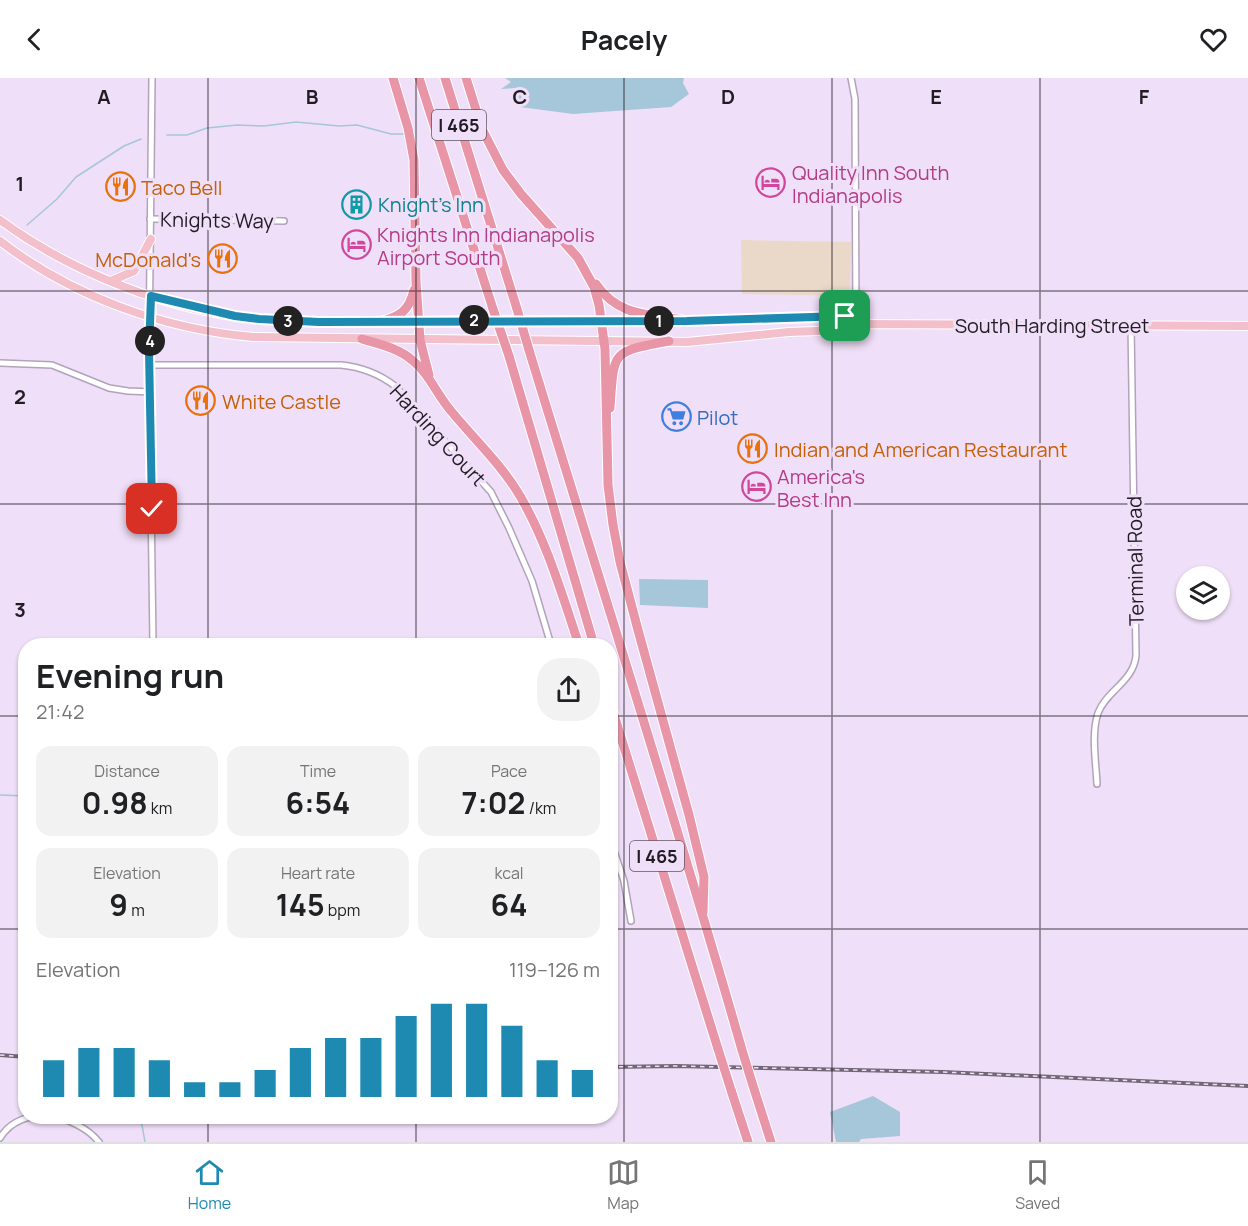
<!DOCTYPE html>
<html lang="en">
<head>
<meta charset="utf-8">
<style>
	:root { --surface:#fff; --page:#f2f2f2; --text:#202124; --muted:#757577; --line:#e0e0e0; --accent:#1f8ab1 }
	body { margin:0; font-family:Manrope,sans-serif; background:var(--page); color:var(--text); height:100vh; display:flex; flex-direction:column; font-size:22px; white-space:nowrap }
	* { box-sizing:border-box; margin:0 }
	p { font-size:20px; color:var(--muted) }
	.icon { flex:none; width:33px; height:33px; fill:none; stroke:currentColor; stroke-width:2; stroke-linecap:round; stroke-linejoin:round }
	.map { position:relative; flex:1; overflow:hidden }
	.panel { position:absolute; left:18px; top:560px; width:600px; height:486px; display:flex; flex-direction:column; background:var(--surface); border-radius:24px; box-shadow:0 2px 4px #0004 }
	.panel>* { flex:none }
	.tools { position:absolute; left:1176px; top:488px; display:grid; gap:12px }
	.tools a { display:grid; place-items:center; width:54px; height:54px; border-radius:50%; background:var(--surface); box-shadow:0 2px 4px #0004; font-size:30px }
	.pin { position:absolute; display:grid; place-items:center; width:51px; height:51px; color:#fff; margin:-26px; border-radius:12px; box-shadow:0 3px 9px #0006 }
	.km { position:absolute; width:30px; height:30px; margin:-15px; border-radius:50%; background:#222; color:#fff; font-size:16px; line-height:30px; text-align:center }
	.round { display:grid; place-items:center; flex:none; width:63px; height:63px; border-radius:24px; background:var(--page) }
	.overview { display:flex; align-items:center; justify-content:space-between; height:102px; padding:0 18px }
	h1 { font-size:33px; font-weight:700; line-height:45px }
	.metrics { display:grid; grid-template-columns:repeat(3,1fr); gap:9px; height:102px; padding:6px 18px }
	.metrics div { display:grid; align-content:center; border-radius:15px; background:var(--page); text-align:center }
	.metrics b { font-size:30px; font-weight:700 }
	.metrics small { font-size:16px; font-weight:400 }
	.metrics p { font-size:16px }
	.chart { height:168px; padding:12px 18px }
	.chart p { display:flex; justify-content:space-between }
	.chart svg { width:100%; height:108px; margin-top:6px; stroke:var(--accent); stroke-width:6 }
	header { display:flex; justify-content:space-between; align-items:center; height:78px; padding:0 18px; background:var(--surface); font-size:27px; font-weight:700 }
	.menu { display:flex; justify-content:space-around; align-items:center; height:84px; border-top:2px solid var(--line); background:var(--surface); font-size:16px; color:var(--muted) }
	.menu a { display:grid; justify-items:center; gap:3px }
	.menu .active { color:var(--accent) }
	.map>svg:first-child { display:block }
</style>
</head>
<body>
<header><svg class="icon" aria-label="back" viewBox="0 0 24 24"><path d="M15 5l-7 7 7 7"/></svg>Pacely<svg class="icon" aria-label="heart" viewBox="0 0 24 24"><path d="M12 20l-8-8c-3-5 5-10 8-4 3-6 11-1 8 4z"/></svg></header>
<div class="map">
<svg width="1248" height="1064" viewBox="0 0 1248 1064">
	<rect width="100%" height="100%" fill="#f0dff8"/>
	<path fill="#ead9c8" d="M 741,162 L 851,164 L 850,218 L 742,216 Z"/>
	<g fill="#a6c7d9">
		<path d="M 505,0 L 684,0 L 683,5 L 689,16 L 671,29 L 573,36 L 520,29 L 516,10 L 501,11 L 511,4 Z"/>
		<path d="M 639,501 L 708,502 L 708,530 L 640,527 Z"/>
		<path d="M 873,1018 L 900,1034 L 900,1058 L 861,1061 L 859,1064 L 836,1064 L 830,1034 Z"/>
	</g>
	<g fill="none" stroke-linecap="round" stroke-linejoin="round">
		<g stroke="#a6c7d9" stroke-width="1.5">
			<path d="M 167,57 L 187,57 L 207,50 L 237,47 L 264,48 L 296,44 L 339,48 L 357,47 L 391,56 L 404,56"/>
			<path d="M 27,147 L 57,121 L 76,99 L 124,68 L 141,61"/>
			<path d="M 0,717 L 26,718"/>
			<path d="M 134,1038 L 142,1047 L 145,1064"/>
		</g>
		<defs>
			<g id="minor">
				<path d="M 152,0 L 149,273 L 153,567"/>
				<path d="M 851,0 L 855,21 L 856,246"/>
				<path d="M 150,141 L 284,143"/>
				<path d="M 0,285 L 52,287 L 109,310 L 128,313 L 151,314"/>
				<path d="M 151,287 L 341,287 C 362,289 378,295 395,308 L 491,414 L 509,450 L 532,503 L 551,567"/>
				<path d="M 1097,706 C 1096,684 1091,656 1098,635 C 1107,612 1133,604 1136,578 L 1131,247"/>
				<path d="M 610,761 L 624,803 L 631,843"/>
				<path d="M 0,1060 C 21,1025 76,1036 99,1064"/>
			</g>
			<g id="primary">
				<path d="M 0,142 C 72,195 171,234 260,241 C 330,247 400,244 469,242 C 534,241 600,243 665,243"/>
				<path d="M 0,163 C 71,218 163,251 253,259 L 687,264 L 789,254 L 844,252 L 856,246 L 1248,248"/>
				<path d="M 111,203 L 134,193 L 151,161"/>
				<path d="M 683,243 L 845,238 L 856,246"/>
			</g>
			<g id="motorway">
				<path d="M 393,0 L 408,50 L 414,82 L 416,204 L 420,262 L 429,297"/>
				<path d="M 419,0 L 493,231"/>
				<path d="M 445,0 L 517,231"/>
				<path d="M 466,0 L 482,51 L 503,92 L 521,116 L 578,180 L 594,209 L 599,227 L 605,271 L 608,407 L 613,447 L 620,484 L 638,552 L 689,737 L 704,799 L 703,834"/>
				<path d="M 596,206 C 619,240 652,236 687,243"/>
				<path d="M 379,244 C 400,239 409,233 414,212"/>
				<path d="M 362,261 C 379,266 398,270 412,282 C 429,295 437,317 451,333 C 474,361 502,387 520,418 C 547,464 562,517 579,567"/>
				<path d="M 529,272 C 600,505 675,737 742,972"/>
				<path d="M 509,278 L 594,567"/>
				<path d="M 610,330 C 614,272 611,274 669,263"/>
				<path d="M 610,624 L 718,971"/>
				<path d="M 754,1011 L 771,1064"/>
				<path d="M 731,1012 L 748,1064"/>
			</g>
		</defs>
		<use href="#minor" stroke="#b2a3ba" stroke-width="8"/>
		<use href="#primary" stroke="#fff" stroke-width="10"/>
		<use href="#motorway" stroke="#fff" stroke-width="11"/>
		<use href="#minor" stroke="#fff" stroke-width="5"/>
		<use href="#primary" stroke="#f2bfcb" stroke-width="8"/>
		<use href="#motorway" stroke="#e995a8" stroke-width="9"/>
		<defs>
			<g id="rail">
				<path d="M 0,977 L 26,979"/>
				<path d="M 610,989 L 676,988 L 943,994 L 1248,1008"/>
			</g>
		</defs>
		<use href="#rail" stroke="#716776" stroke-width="4"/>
		<use href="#rail" stroke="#f0dff8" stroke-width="1.5" stroke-dasharray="4.5" stroke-linecap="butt"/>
		<defs>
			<g id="motorway-bridge">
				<path d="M 493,231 L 509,278"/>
				<path d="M 517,231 L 529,272"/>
				<path d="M 718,971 L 731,1012"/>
				<path d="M 742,972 L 754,1011"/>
			</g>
		</defs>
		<use href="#motorway-bridge" stroke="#fff" stroke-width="11" stroke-linecap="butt"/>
		<use href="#motorway-bridge" stroke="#e995a8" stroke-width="9"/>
	</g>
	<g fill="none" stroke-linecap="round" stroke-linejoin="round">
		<defs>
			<path id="route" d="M 152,431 L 149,273 L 151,218 L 235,238 L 259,241 L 319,244 L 687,243 L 845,238"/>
		</defs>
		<use href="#route" stroke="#fff" stroke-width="12"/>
		<use href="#route" stroke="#1f8ab1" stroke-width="8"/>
	</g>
	<path fill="none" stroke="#211b24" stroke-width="1.5" stroke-opacity="0.55" d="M 208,0 L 208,567M 416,0 L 416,567M 624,0 L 624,1064M 832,0 L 832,1064M 1040,0 L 1040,1064M 0,213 L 1248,213M 0,426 L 1248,426M 0,638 L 26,638M 610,638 L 1248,638M 0,851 L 26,851M 610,851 L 1248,851M 208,1038 L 208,1064M 416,1038 L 416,1064"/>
	<defs>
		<symbol id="hotel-ring" viewBox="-11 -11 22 22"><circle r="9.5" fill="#f0dff8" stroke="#d1479c" stroke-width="1.5"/><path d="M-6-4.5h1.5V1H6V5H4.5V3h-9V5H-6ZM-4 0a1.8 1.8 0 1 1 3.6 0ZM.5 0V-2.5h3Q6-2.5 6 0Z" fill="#d1479c"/></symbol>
		<symbol id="restaurant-ring" viewBox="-11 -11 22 22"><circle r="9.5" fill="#f0dff8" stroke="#e8710a" stroke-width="1.5"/><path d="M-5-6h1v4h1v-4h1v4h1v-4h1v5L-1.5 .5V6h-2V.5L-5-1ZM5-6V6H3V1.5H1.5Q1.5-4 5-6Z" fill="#e8710a"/></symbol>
		<symbol id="building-ring" viewBox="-11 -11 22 22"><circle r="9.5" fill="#f0dff8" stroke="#0f9aa8" stroke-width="1.5"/><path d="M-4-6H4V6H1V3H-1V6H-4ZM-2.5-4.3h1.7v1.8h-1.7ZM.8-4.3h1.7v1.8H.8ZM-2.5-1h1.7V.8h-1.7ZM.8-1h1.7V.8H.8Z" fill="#0f9aa8"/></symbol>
		<symbol id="supermarket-ring" viewBox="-11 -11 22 22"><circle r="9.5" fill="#f0dff8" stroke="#3f7fe0" stroke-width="1.5"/><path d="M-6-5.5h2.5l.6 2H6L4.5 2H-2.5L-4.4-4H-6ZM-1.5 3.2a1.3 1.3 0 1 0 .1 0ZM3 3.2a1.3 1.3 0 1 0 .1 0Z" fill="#3f7fe0"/></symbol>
	</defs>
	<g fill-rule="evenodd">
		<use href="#hotel-ring" x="754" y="88" width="33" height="33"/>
		<use href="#restaurant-ring" x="104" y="92" width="33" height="33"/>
		<use href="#building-ring" x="340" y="110" width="33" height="33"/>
		<use href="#hotel-ring" x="340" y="150" width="33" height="33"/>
		<use href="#restaurant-ring" x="206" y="164" width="33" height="33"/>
		<use href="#restaurant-ring" x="184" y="306" width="33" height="33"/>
		<use href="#supermarket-ring" x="660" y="322" width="33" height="33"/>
		<use href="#restaurant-ring" x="736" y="354" width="33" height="33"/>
		<use href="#hotel-ring" x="740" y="392" width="33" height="33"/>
	</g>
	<g text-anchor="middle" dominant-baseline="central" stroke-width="6" stroke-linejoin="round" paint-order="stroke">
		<g fill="#f0dff8" stroke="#5f5664" stroke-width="1.5">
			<rect x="432" y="32" width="54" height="30" rx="4.5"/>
			<rect x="630" y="763" width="54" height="30" rx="4.5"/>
		</g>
		<g font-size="18" font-weight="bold" fill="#211b24">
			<text x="459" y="47">I 465</text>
			<text x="657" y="778">I 465</text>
		</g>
		<g font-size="20" fill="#b23c85" stroke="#f0dff8" text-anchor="start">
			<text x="792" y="94">Quality Inn South<tspan x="792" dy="23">Indianapolis</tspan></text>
			<text x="377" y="156">Knights Inn Indianapolis<tspan x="377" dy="23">Airport South</tspan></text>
			<text x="777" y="398">America's<tspan x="777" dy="23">Best Inn</tspan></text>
		</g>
		<g font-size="20" fill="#c56008" stroke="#f0dff8" text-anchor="start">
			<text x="141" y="109">Taco Bell</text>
			<text x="201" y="181" text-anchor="end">McDonald's</text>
			<text x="222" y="323">White Castle</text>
			<text x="774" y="371">Indian and American Restaurant</text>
		</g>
		<g font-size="20" fill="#0d838f" stroke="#f0dff8" text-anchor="start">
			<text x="378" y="126">Knight's Inn</text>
		</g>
		<g font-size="20" fill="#211b24" stroke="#f0dff8">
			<text transform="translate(217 142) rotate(1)">Knights Way</text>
			<text x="1052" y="247">South Harding Street</text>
			<text transform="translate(438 357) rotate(47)">Harding Court</text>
			<text transform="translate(1135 483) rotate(-91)">Terminal Road</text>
		</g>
		<g font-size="20" fill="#366cbe" stroke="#f0dff8" text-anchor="start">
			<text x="697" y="339">Pilot</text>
		</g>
	</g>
	<g font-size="20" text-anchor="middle" font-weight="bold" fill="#211b24" stroke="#f0dff8" stroke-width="6" stroke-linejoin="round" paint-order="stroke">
		<text x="104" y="26">A</text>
		<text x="312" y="26">B</text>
		<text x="520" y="26">C</text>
		<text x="728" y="26">D</text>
		<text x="936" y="26">E</text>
		<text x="1144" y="26">F</text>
		<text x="20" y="113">1</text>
		<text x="20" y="326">2</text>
		<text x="20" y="539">3</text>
	</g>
</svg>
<div class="tools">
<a><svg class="icon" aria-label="layers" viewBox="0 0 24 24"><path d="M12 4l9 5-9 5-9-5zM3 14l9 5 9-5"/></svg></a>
</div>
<div class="pin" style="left:845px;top:238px;background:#1e9e55"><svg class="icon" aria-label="arrive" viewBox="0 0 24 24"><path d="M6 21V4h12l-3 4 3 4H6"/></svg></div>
<div class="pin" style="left:152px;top:431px;background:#d93025"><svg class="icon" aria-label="check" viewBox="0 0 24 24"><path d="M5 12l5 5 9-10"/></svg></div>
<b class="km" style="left:659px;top:243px">1</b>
<b class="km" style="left:474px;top:242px">2</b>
<b class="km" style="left:288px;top:243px">3</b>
<b class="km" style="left:150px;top:263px">4</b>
<section class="panel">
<div class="overview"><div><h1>Evening run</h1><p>21:42</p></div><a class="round"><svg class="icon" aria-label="share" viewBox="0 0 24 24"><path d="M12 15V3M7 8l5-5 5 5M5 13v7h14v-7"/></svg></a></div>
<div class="metrics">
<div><p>Distance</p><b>0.98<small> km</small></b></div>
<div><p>Time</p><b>6:54</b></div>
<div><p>Pace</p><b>7:02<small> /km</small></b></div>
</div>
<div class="metrics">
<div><p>Elevation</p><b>9<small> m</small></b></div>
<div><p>Heart rate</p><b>145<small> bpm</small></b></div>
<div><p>kcal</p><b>64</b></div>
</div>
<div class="chart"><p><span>Elevation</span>119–126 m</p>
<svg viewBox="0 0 160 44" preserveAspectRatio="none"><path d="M5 44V29M15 44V24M25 44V24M35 44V29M45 44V38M55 44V38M65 44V33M75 44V24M85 44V20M95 44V20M105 44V11M115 44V6M125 44V6M135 44V15M145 44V29M155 44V33"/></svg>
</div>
</section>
</div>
<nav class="menu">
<a class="active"><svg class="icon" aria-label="home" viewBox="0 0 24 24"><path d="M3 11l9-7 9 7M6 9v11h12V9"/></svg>Home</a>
<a><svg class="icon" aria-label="map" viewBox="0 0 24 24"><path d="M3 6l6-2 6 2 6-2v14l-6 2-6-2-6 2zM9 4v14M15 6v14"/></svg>Map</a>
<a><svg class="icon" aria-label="saved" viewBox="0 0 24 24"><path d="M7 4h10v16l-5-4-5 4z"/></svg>Saved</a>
</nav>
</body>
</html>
